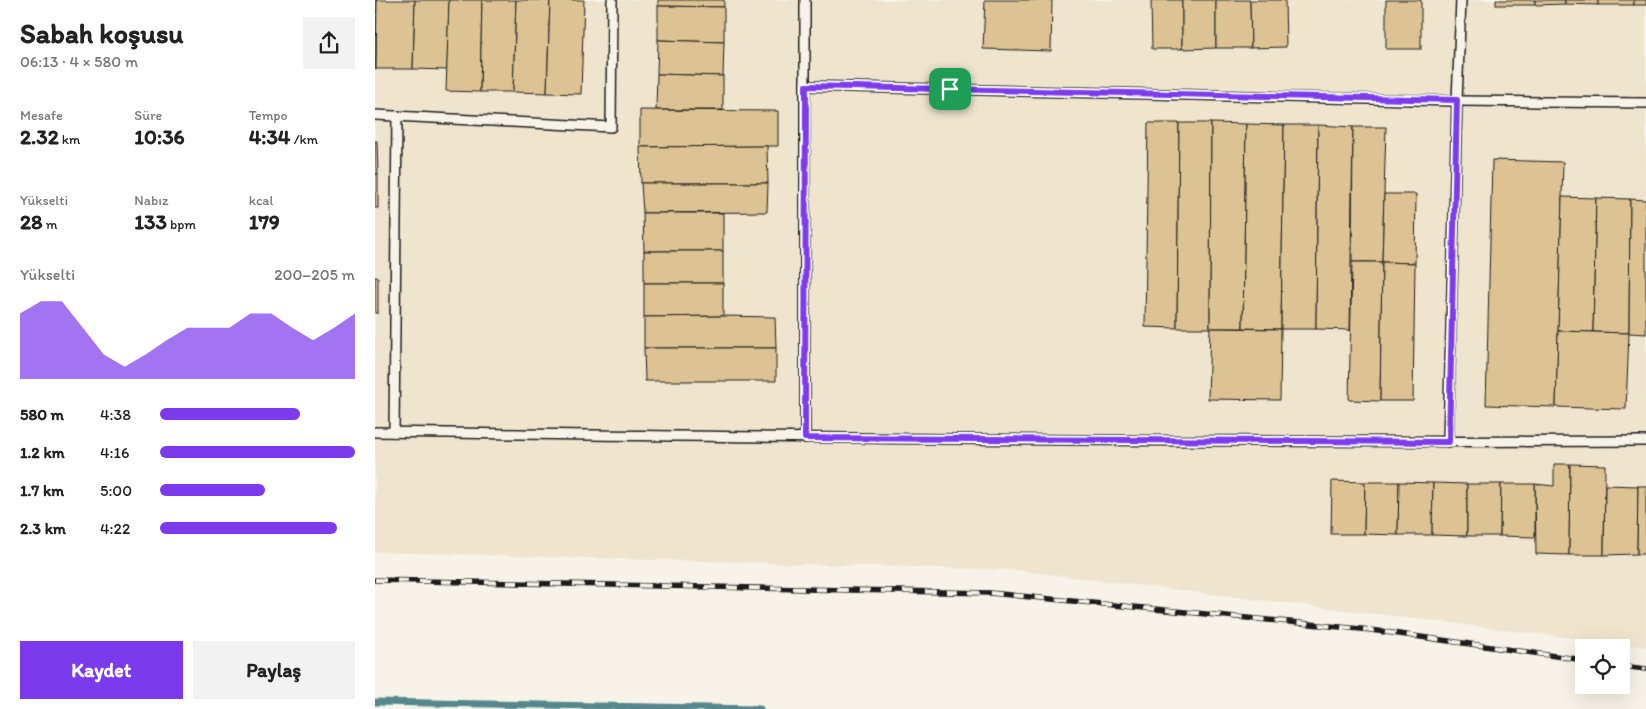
<!DOCTYPE html>
<html lang="tr">
<head>
<meta charset="utf-8">
<style>
	:root { --surface:#fff; --page:#f2f2f2; --text:#222; --muted:#767676; --accent:#7c3aed }
	body { margin:0; font-family:Itim,sans-serif; background:var(--page); color:var(--text); height:100vh; display:flex; flex-direction:column; font-size:19px; white-space:nowrap }
	* { box-sizing:border-box; margin:0 }
	p { font-size:16px; color:var(--muted) }
	.icon { flex:none; width:28px; height:28px; fill:none; stroke:currentColor; stroke-width:2; stroke-linecap:round; stroke-linejoin:round }
	.map { position:relative; flex:1; overflow:hidden }
	.sheet { display:flex; flex-direction:column; background:var(--surface); width:375px }
	.sheet>* { flex:none }
	.buttons { position:absolute; left:1200px; top:639px; display:grid; gap:10px }
	.buttons a { display:grid; place-items:center; width:55px; height:55px; border-radius:0px; background:var(--surface); box-shadow:0 5px 20px #0002; font-size:25px }
	.pin { position:absolute; display:grid; place-items:center; width:42px; height:42px; color:#fff; margin:-21px; border-radius:10px; box-shadow:0 2px 8px #0006 }
	.round { display:grid; place-items:center; flex:none; width:52px; height:52px; border-radius:0px; background:var(--page) }
	.head { display:flex; align-items:center; justify-content:space-between; height:85px; padding:0 20px }
	h1 { font-size:28px; font-weight:800; line-height:38px }
	.metrics { display:grid; grid-template-columns:repeat(3,1fr); gap:8px; height:85px; padding:5px 20px }
	.metrics div { display:grid; align-content:center }
	.metrics b { font-size:21px; font-weight:800 }
	.metrics small { font-size:14px; font-weight:400 }
	.metrics p { font-size:14px }
	.chart { height:140px; padding:10px 20px }
	.chart p { display:flex; justify-content:space-between }
	.chart svg { width:100%; height:90px; margin-top:5px; fill:var(--accent); opacity:.7 }
	.primary-button { display:flex; gap:10px; margin-top:auto; padding:10px 20px }
	.primary-button a { flex:1; height:58px; border-radius:0px; background:var(--accent); color:#fff; font-size:20px; font-weight:800; line-height:58px; text-align:center }
	.primary-button a+a { background:var(--page); color:var(--text) }
	ul { padding:0 20px; list-style:none; font-size:16px }
	li { display:grid; grid-template-columns:80px 60px 1fr; align-items:center; height:38px }
	li i { height:12px; border-radius:6px; background:var(--accent) }
	main { display:flex; flex:1; min-height:0 }
	.map>svg:first-child { display:block }
</style>
</head>
<body>
<main>
<section class="sheet">
<div class="head"><div><h1>Sabah koşusu</h1><p>06:13 · 4 × 580 m</p></div><a class="round"><svg class="icon" aria-label="share" viewBox="0 0 24 24"><path d="M12 15V3M7 8l5-5 5 5M5 13v7h14v-7"/></svg></a></div>
<div class="metrics">
<div><p>Mesafe</p><b>2.32<small> km</small></b></div>
<div><p>Süre</p><b>10:36</b></div>
<div><p>Tempo</p><b>4:34<small> /km</small></b></div>
</div>
<div class="metrics">
<div><p>Yükselti</p><b>28<small> m</small></b></div>
<div><p>Nabız</p><b>133<small> bpm</small></b></div>
<div><p>kcal</p><b>179</b></div>
</div>
<div class="chart"><p><span>Yükselti</span>200–205 m</p>
<svg viewBox="0 0 160 44" preserveAspectRatio="none"><path d="M0 44V12L10 6L20 6L30 19L40 32L50 38L60 32L70 25L80 19L90 19L100 19L110 12L120 12L130 19L140 25L150 19L160 12V44z"/></svg>
</div>
<ul>
<li><b>580 m</b>4:38<i style="width:72%"></i></li>
<li><b>1.2 km</b>4:16<i style="width:100%"></i></li>
<li><b>1.7 km</b>5:00<i style="width:54%"></i></li>
<li><b>2.3 km</b>4:22<i style="width:91%"></i></li>
</ul>
<div class="primary-button"><a>Kaydet</a><a>Paylaş</a></div>
</section>
<div class="map">
<svg width="1271" height="709" viewBox="0 0 1271 709">
	<rect width="100%" height="100%" fill="#f7f3e8"/>
	<filter id="ink" filterUnits="userSpaceOnUse"><feTurbulence type="fractalNoise" baseFrequency=".02" numOctaves="2"/><feDisplacementMap in="SourceGraphic" scale="10" xChannelSelector="R" yChannelSelector="G"/><feConvolveMatrix kernelMatrix="1 2 1 2 8 2 1 2 1" color-interpolation-filters="sRGB"/></filter>
	<g filter="url(#ink)">
		<path fill="#efe5ce" d="M 0,0 L 1271,0 L 1271,647 L 639,570 L 0,552 Z"/>
		<g fill="none" stroke-linecap="round" stroke-linejoin="round">
			<path stroke="#57878d" stroke-width="7" d="M 0,702 L 385,709"/>
		</g>
		<g fill="#ddc393" stroke="#1c1c1c">
			<path d="M 0,0 L 2,0 L 1,69 L 0,69 Z"/>
			<path d="M 2,0 L 40,0 L 38,69 L 1,69 Z"/>
			<path d="M 40,0 L 74,0 L 72,70 L 38,69 Z"/>
			<path d="M 74,0 L 107,0 L 105,92 L 71,91 Z"/>
			<path d="M 107,0 L 141,0 L 138,92 L 105,92 Z"/>
			<path d="M 141,0 L 175,0 L 172,93 L 138,92 Z"/>
			<path d="M 175,0 L 209,0 L 206,94 L 172,93 Z"/>
			<path d="M 283,0 L 349,0 L 349,7 L 283,6 Z"/>
			<path d="M 610,0 L 677,0 L 676,51 L 608,49 Z"/>
			<path d="M 776,0 L 807,0 L 807,49 L 777,49 Z"/>
			<path d="M 807,0 L 841,0 L 841,48 L 807,49 Z"/>
			<path d="M 841,0 L 875,0 L 876,48 L 841,48 Z"/>
			<path d="M 875,0 L 910,0 L 911,47 L 876,48 Z"/>
			<rect x="1011" y="0" width="35" height="49"/>
			<rect x="1121" y="0" width="39" height="5"/>
			<path d="M 1160,0 L 1190,0 L 1190,4 L 1160,5 Z"/>
			<path d="M 1190,0 L 1223,0 L 1223,5 L 1190,4 Z"/>
			<rect x="1223" y="0" width="36" height="5"/>
			<rect x="1259" y="0" width="12" height="5"/>
			<path d="M 283,6 L 349,7 L 349,42 L 283,40 Z"/>
			<path d="M 283,40 L 349,42 L 348,76 L 282,74 Z"/>
			<path d="M 282,74 L 348,76 L 348,110 L 281,110 Z"/>
			<path d="M 265,110 L 403,111 L 403,146 L 265,147 Z"/>
			<path d="M 773,123 L 804,123 L 802,328 L 770,327 Z"/>
			<path d="M 804,123 L 836,123 L 835,328 L 802,328 Z"/>
			<path d="M 836,123 L 871,124 L 868,328 L 835,328 Z"/>
			<path d="M 871,124 L 909,125 L 906,329 L 868,328 Z"/>
			<path d="M 909,125 L 943,125 L 941,329 L 906,329 Z"/>
			<path d="M 943,125 L 978,127 L 975,330 L 941,329 Z"/>
			<path d="M 978,127 L 1011,127 L 1007,262 L 977,262 Z"/>
			<path d="M 0,141 L 2,141 L 3,174 L 0,174 Z"/>
			<path d="M 392,146 L 393,183 L 266,183 L 265,147 Z"/>
			<path d="M 1117,160 L 1188,162 L 1181,407 L 1111,405 Z"/>
			<rect x="0" y="174" width="3" height="34"/>
			<path d="M 266,183 L 393,183 L 392,212 L 268,213 Z"/>
			<path d="M 1009,194 L 1041,194 L 1040,263 L 1007,262 Z"/>
			<path d="M 1187,197 L 1221,198 L 1218,332 L 1183,331 Z"/>
			<path d="M 1221,198 L 1255,199 L 1254,333 L 1218,332 Z"/>
			<path d="M 1255,199 L 1271,200 L 1271,334 L 1254,333 Z"/>
			<path d="M 268,213 L 348,213 L 348,251 L 269,251 Z"/>
			<rect x="269" y="251" width="79" height="32"/>
			<path d="M 977,262 L 1007,262 L 1005,401 L 974,400 Z"/>
			<path d="M 1007,262 L 1040,263 L 1038,401 L 1005,401 Z"/>
			<rect x="0" y="277" width="3" height="36"/>
			<path d="M 269,283 L 348,283 L 348,316 L 269,317 Z"/>
			<path d="M 348,316 L 400,317 L 401,348 L 269,348 L 269,317 Z"/>
			<path d="M 835,328 L 906,329 L 905,400 L 833,399 Z"/>
			<path d="M 1183,331 L 1254,333 L 1251,409 L 1181,407 Z"/>
			<path d="M 269,348 L 401,348 L 401,381 L 270,381 Z"/>
			<path d="M 1179,464 L 1195,464 L 1194,555 L 1161,554 L 1160,484 L 1179,486 Z"/>
			<path d="M 1195,464 L 1230,465 L 1229,555 L 1194,555 Z"/>
			<path d="M 957,481 L 990,482 L 989,534 L 956,534 Z"/>
			<path d="M 990,482 L 1024,482 L 1023,535 L 989,534 Z"/>
			<path d="M 1024,482 L 1058,483 L 1057,535 L 1023,535 Z"/>
			<path d="M 1058,483 L 1092,484 L 1092,536 L 1057,535 Z"/>
			<path d="M 1092,484 L 1126,484 L 1125,536 L 1092,536 Z"/>
			<path d="M 1126,484 L 1160,484 L 1160,537 L 1125,536 Z"/>
			<path d="M 1230,485 L 1263,486 L 1262,554 L 1229,555 Z"/>
			<path d="M 1263,486 L 1271,486 L 1271,554 L 1262,554 Z"/>
		</g>
		<g fill="none" stroke-linecap="round" stroke-linejoin="round">
			<defs>
				<g id="lane">
					<path d="M 431,86 L 1082,101 L 1271,103"/>
					<path d="M 0,115 L 236,127 L 237,0"/>
					<path d="M 0,432 C 424,438 847,443 1271,441"/>
					<path d="M 19,432 L 22,116"/>
					<path d="M 430,438 L 430,0"/>
					<path d="M 1073,442 L 1082,101 L 1086,0"/>
				</g>
			</defs>
			<use href="#lane" stroke="#1c1c1c" stroke-width="12"/>
			<use href="#lane" stroke="#f7f3e8" stroke-width="9"/>
			<defs>
				<g id="rail">
					<path d="M 0,580 L 615,593 L 996,630 L 1209,660"/>
					<path d="M 1246,666 L 1271,669"/>
				</g>
			</defs>
			<use href="#rail" stroke="#1c1c1c" stroke-width="5.5"/>
			<use href="#rail" stroke="#f7f3e8" stroke-width="4" stroke-dasharray="11" stroke-linecap="butt"/>
		</g>
	</g>
	<g fill="none" stroke-linecap="round" stroke-linejoin="round" filter="url(#ink)">
		<defs>
			<path id="route" d="M 431,86 L 1082,100 L 1074,442 L 430,438 Z"/>
		</defs>
		<use href="#route" stroke="#fff" stroke-width="10"/>
		<use href="#route" stroke="#7c3aed" stroke-width="6"/>
	</g>
</svg>
<div class="buttons">
<a><svg class="icon" aria-label="locate" viewBox="0 0 24 24"><circle cx="12" cy="12" r="6"/><path d="M12 2v4M12 18v4M2 12h4M18 12h4"/></svg></a>
</div>
<div class="pin" style="left:575px;top:89px;background:#1e9e55"><svg class="icon" aria-label="arrive" viewBox="0 0 24 24"><path d="M6 21V4h12l-3 4 3 4H6"/></svg></div>
</div>
</main>
</body>
</html>
